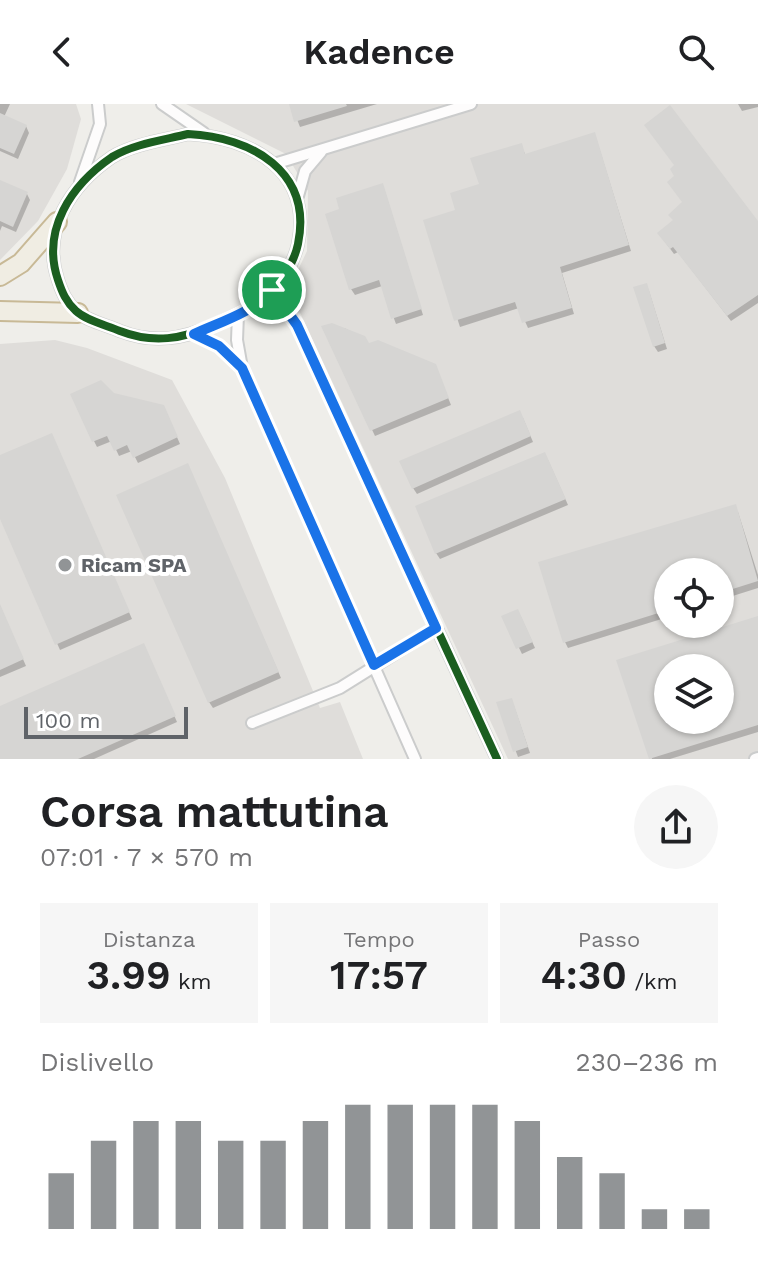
<!DOCTYPE html>
<html lang="it">
<head>
<meta charset="utf-8">
<style>
	:root { --surface:#fff; --page:#f6f6f6; --text:#202124; --muted:#757577; --accent:#919496 }
	body { margin:0; font-family:"Work Sans",sans-serif; background:var(--page); color:var(--text); height:100vh; display:flex; flex-direction:column; font-size:30px; white-space:nowrap }
	* { box-sizing:border-box; margin:0 }
	p { font-size:26px; color:var(--muted) }
	.icon { flex:none; width:44px; height:44px; fill:none; stroke:currentColor; stroke-width:2; stroke-linecap:round; stroke-linejoin:round }
	.map { position:relative; height:655px; overflow:hidden }
	.panel { display:flex; flex-direction:column; background:var(--surface); flex:1 }
	.panel>* { flex:none }
	.controls { position:absolute; left:654px; top:454px; display:grid; gap:16px }
	.controls a { display:grid; place-items:center; width:80px; height:80px; border-radius:50%; background:var(--surface); box-shadow:0 2px 6px #0004; font-size:40px }
	.scale { position:absolute; left:24px; bottom:20px; width:164px; box-sizing:border-box; padding-left:8px; border:4px solid #5f6368; border-top:0; font-size:22px; line-height:28px; white-space:nowrap; color:#5f6368; -webkit-text-stroke:6px #fff; paint-order:stroke }
	.pin { position:absolute; display:grid; place-items:center; width:68px; height:68px; color:#fff; margin:-34px; border:4px solid #fff; border-radius:50%; box-shadow:0 2px 8px #0007 }
	.round { display:grid; place-items:center; flex:none; width:84px; height:84px; border-radius:42px; background:var(--page) }
	.summary { display:flex; align-items:center; justify-content:space-between; height:136px; padding:0 40px }
	h1 { font-size:44px; font-weight:600; line-height:60px }
	.stats { display:grid; grid-template-columns:repeat(3,1fr); gap:12px; height:136px; padding:8px 40px }
	.stats div { display:grid; align-content:center; border-radius:0px; background:var(--page); text-align:center }
	.stats b { font-size:40px; font-weight:600 }
	.stats small { font-size:22px; font-weight:400 }
	.stats p { font-size:22px }
	.chart { height:224px; padding:16px 40px }
	.chart p { display:flex; justify-content:space-between }
	.chart svg { width:100%; height:144px; margin-top:8px; stroke:var(--accent); stroke-width:6 }
	header { display:flex; justify-content:space-between; align-items:center; height:104px; padding:0 40px; background:var(--surface); font-size:36px; font-weight:600 }
	.map>svg:first-child { display:block }
</style>
</head>
<body>
<header><svg class="icon" aria-label="back" viewBox="0 0 24 24"><path d="M15 5l-7 7 7 7"/></svg>Kadence<svg class="icon" aria-label="search" viewBox="0 0 24 24"><circle cx="10" cy="10" r="6"/><path d="M15 15l6 6"/></svg></header>
<div class="map">
<svg width="758" height="655" viewBox="0 0 758 655">
	<rect width="100%" height="100%" fill="#efeeea"/>
	<g fill="#dfddda" fill-rule="evenodd">
		<path d="M 0,0 L 76,0 L 81,15 L 67,65 L 38,117 L 0,156 Z"/>
		<path d="M 186,0 L 758,0 L 758,655 L 508,655 L 289,185 L 307,147 L 308,87 L 286,50 ZM 668,468 L 720,468 L 720,520 L 668,520 ZM 668,564 L 720,564 L 720,616 L 668,616 Z"/>
		<path d="M 55,236 L 87,244 L 172,276 L 225,374 L 320,604 L 340,598 L 363,655 L 0,655 L 0,240 Z"/>
	</g>
	<g fill="#0003" fill-rule="evenodd">
		<path d="M 0,0 L 10,0 L 4,13 L 26,22 L 29,29 L 18,55 L 0,47 Z"/>
		<path d="M 291,0 L 377,0 L 300,23 Z"/>
		<path d="M 738,0 L 758,0 L 758,3 L 742,7 Z"/>
		<path d="M 597,37 L 631,147 L 562,169 L 574,210 L 528,224 L 519,204 L 460,223 L 426,117 L 457,107 L 521,41 L 526,52 Z"/>
		<path d="M 0,78 L 27,90 L 30,96 L 16,128 L 2,122 L 0,127 Z"/>
		<path d="M 385,88 L 423,211 L 396,220 L 382,182 L 355,191 L 351,185 Z"/>
		<path d="M 758,120 L 758,199 L 731,217 L 678,148 L 674,150 L 663,135 Z"/>
		<path d="M 649,187 L 667,245 L 658,248 L 654,242 Z"/>
		<path d="M 324,224 L 344,224 L 363,233 L 368,241 L 438,269 L 451,301 L 375,332 Z"/>
		<path d="M 113,290 L 167,310 L 180,340 L 138,359 L 132,347 L 119,352 L 112,337 L 97,343 L 94,337 Z"/>
		<path d="M 523,314 L 533,338 L 417,390 L 413,384 Z"/>
		<path d="M 54,337 L 132,515 L 60,546 L 0,410 L 0,354 Z"/>
		<path d="M 548,356 L 568,401 L 440,455 L 436,449 Z"/>
		<path d="M 190,367 L 281,574 L 213,604 L 209,598 Z"/>
		<path d="M 738,408 L 758,471 L 758,484 L 720,496 L 720,468 L 668,468 L 668,513 L 568,544 L 565,538 Z"/>
		<path d="M 0,502 L 26,562 L 0,573 Z"/>
		<path d="M 504,513 L 521,513 L 535,544 L 522,550 Z"/>
		<path d="M 758,514 L 758,628 L 670,655 L 652,655 L 618,557 ZM 668,564 L 720,564 L 720,616 L 668,616 Z"/>
		<path d="M 146,548 L 177,618 L 94,655 L 0,655 L 0,604 Z"/>
		<path d="M 498,599 L 514,602 L 530,649 L 518,653 Z"/>
	</g>
	<g fill="#d6d5d3" fill-rule="evenodd">
		<path d="M 289,0 L 346,0 L 347,2 L 294,18 Z"/>
		<path d="M 670,1 L 758,117 L 758,191 L 727,212 L 673,143 L 670,145 L 657,129 L 673,116 L 668,111 L 682,98 L 667,78 L 674,72 L 670,65 L 674,61 L 644,21 Z"/>
		<path d="M 0,9 L 27,21 L 14,50 L 0,44 Z"/>
		<path d="M 595,28 L 629,141 L 560,163 L 572,204 L 522,219 L 515,198 L 454,217 L 423,116 L 455,106 L 450,89 L 479,80 L 470,54 L 522,39 L 525,50 Z"/>
		<path d="M 0,76 L 28,88 L 13,123 L 0,117 Z"/>
		<path d="M 383,79 L 422,205 L 391,215 L 379,176 L 349,186 L 325,110 L 339,105 L 336,94 Z"/>
		<path d="M 647,179 L 665,239 L 653,243 L 633,183 Z"/>
		<path d="M 332,219 L 365,232 L 369,239 L 378,236 L 436,260 L 449,294 L 370,327 L 321,222 Z"/>
		<path d="M 101,276 L 114,289 L 164,301 L 178,333 L 133,354 L 127,341 L 114,347 L 107,332 L 92,338 L 70,290 Z"/>
		<path d="M 520,306 L 531,332 L 412,385 L 399,357 Z"/>
		<path d="M 52,329 L 130,508 L 55,541 L 0,415 L 0,351 Z"/>
		<path d="M 545,348 L 566,395 L 435,450 L 415,402 Z"/>
		<path d="M 188,359 L 279,568 L 208,599 L 116,391 Z"/>
		<path d="M 736,400 L 758,477 L 720,489 L 720,468 L 668,468 L 668,506 L 563,539 L 538,458 Z"/>
		<path d="M 0,500 L 24,555 L 0,566 Z"/>
		<path d="M 518,505 L 533,538 L 516,545 L 501,512 Z"/>
		<path d="M 758,512 L 758,621 L 649,655 L 616,556 ZM 668,564 L 720,564 L 720,616 L 668,616 Z"/>
		<path d="M 144,539 L 176,612 L 78,655 L 0,655 L 0,602 Z"/>
		<path d="M 512,594 L 528,643 L 513,648 L 496,598 Z"/>
	</g>
	<g fill="none" stroke-linecap="round" stroke-linejoin="round">
		<defs>
			<g id="street">
				<path d="M 162,0 L 204,29"/>
				<path d="M 188,30 C 251,33 313,67 298,140 C 294,159 279,184 262,196 C 248,206 230,213 214,221 C 183,235 153,240 120,227 C 106,221 87,217 76,207 C 66,198 62,188 58,176 C 41,126 71,81 112,53 C 133,40 164,36 188,30 Z"/>
				<path d="M 274,60 L 471,0"/>
				<path d="M 80,78 L 100,20 L 98,0"/>
				<path d="M 298,92 L 305,67 L 321,48"/>
				<path d="M 272,186 L 297,221 L 497,655"/>
				<path d="M 238,210 L 237,236 L 242,264 L 415,655"/>
				<path d="M 194,230 L 219,242 L 242,264"/>
				<path d="M 252,619 L 340,584 L 436,524"/>
				<path d="M 755,655 L 758,654"/>
			</g>
			<g id="highway">
				<path d="M 0,172 L 21,159 L 57,118"/>
				<path d="M 0,207 L 78,209"/>
			</g>
		</defs>
		<use href="#street" stroke="#cbcccc" stroke-width="14"/>
		<use href="#highway" stroke="#c8b996" stroke-width="22"/>
		<use href="#street" stroke="#fdfcfc" stroke-width="10"/>
		<use href="#highway" stroke="#f0ede3" stroke-width="18"/>
		<defs>
			<g id="cycleway">
				<path d="M 188,30 C 251,33 313,67 298,140 C 294,159 279,184 262,196 C 248,206 230,213 214,221 C 183,235 153,240 120,227 C 106,221 87,217 76,207 C 66,198 62,188 58,176 C 41,126 71,81 112,53 C 133,40 164,36 188,30 Z"/>
				<path d="M 272,186 L 297,221 L 497,655"/>
			</g>
		</defs>
		<use href="#cycleway" stroke="#fff" stroke-width="13"/>
		<use href="#cycleway" stroke="#1b5e20" stroke-width="8"/>
	</g>
	<g fill="none" stroke-linecap="round" stroke-linejoin="round">
		<defs>
			<path id="route" d="M 272,186 L 297,221 L 436,524 L 374,561 L 242,264 L 219,242 L 194,230 C 220,218 254,208 272,186 Z"/>
		</defs>
		<use href="#route" stroke="#fff" stroke-width="16"/>
		<use href="#route" stroke="#1a73e8" stroke-width="10"/>
	</g>
	<circle fill="#919496" stroke="#fff" stroke-width="3" cx="65" cy="461" r="8"/>
	<g text-anchor="middle" dominant-baseline="central" stroke-width="8" stroke-linejoin="round" paint-order="stroke">
		<g font-size="20" font-weight="bold" fill="#5f6368" stroke="#fff" text-anchor="start">
			<text x="81" y="461">Ricam SPA</text>
		</g>
	</g>
</svg>
<div class="controls">
<a><svg class="icon" aria-label="locate" viewBox="0 0 24 24"><circle cx="12" cy="12" r="6"/><path d="M12 2v4M12 18v4M2 12h4M18 12h4"/></svg></a>
<a><svg class="icon" aria-label="layers" viewBox="0 0 24 24"><path d="M12 4l9 5-9 5-9-5zM3 14l9 5 9-5"/></svg></a>
</div>
<div class="scale">100 m</div>
<div class="pin" style="left:272px;top:186px;background:#1e9e55"><svg class="icon" aria-label="arrive" viewBox="0 0 24 24"><path d="M6 21V4h12l-3 4 3 4H6"/></svg></div>
</div>
<section class="panel">
<div class="summary"><div><h1>Corsa mattutina</h1><p>07:01 · 7 × 570 m</p></div><a class="round"><svg class="icon" aria-label="share" viewBox="0 0 24 24"><path d="M12 15V3M7 8l5-5 5 5M5 13v7h14v-7"/></svg></a></div>
<div class="stats">
<div><p>Distanza</p><b>3.99<small> km</small></b></div>
<div><p>Tempo</p><b>17:57</b></div>
<div><p>Passo</p><b>4:30<small> /km</small></b></div>
</div>
<div class="chart"><p><span>Dislivello</span>230–236 m</p>
<svg viewBox="0 0 160 44" preserveAspectRatio="none"><path d="M5 44V27M15 44V17M25 44V11M35 44V11M45 44V17M55 44V17M65 44V11M75 44V6M85 44V6M95 44V6M105 44V6M115 44V11M125 44V22M135 44V27M145 44V38M155 44V38"/></svg>
</div>
</section>
</body>
</html>
